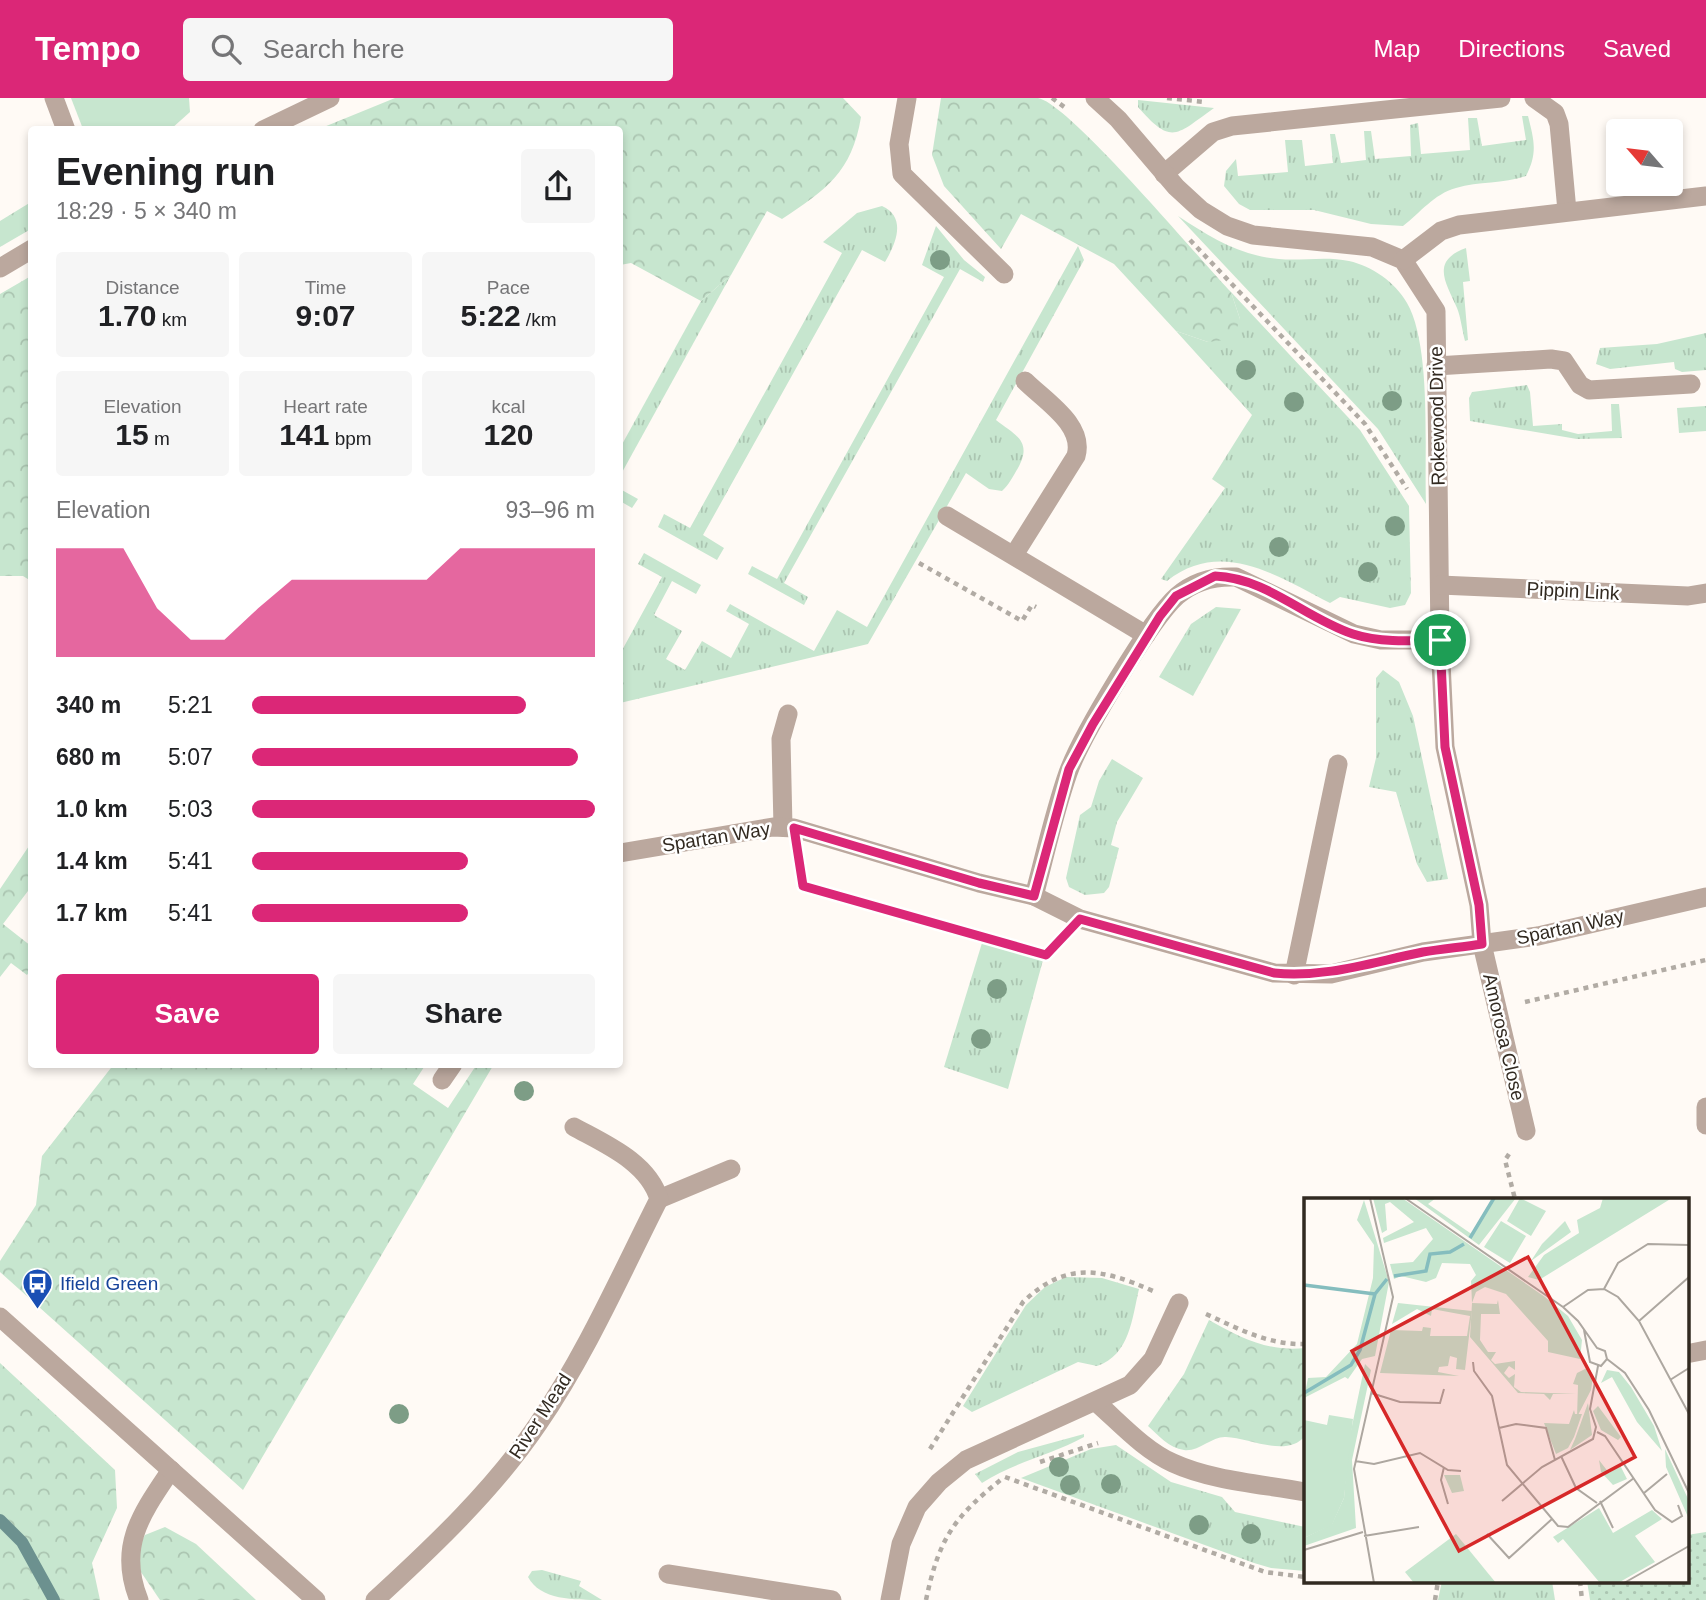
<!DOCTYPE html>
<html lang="en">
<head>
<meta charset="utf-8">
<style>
	:root { --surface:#fff; --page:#f6f6f6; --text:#202124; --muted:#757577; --accent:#db2777 }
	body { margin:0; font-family:Helvetica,sans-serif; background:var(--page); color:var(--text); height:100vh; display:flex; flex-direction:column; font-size:26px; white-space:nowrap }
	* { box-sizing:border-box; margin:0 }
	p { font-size:23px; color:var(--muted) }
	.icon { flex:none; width:38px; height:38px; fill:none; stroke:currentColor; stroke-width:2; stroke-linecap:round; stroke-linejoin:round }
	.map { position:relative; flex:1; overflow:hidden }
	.side { position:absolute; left:28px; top:28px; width:595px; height:942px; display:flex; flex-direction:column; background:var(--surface); border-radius:7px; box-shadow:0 4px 10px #0003 }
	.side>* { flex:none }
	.needle { width:46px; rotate:298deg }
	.buttons { position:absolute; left:1606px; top:21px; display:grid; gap:14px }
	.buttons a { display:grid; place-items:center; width:77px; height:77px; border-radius:7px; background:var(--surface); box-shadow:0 4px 10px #0003; font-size:35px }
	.pin { position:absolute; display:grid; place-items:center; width:60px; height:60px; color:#fff; margin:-30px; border:4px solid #fff; border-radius:50%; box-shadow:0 2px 7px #0007 }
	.round { display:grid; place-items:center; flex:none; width:74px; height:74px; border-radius:7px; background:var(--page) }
	.headline { display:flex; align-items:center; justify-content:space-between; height:119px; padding:0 28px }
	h1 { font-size:38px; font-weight:700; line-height:52px }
	.stats { display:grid; grid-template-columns:repeat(3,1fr); gap:10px; height:119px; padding:7px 28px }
	.stats div { display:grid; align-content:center; border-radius:7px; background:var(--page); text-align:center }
	.stats b { font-size:30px; font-weight:700 }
	.stats small { font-size:19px; font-weight:400 }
	.stats p { font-size:19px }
	.chart { height:196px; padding:14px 28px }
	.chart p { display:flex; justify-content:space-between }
	.chart svg { width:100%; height:126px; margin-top:7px; fill:var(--accent); opacity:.7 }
	.button { display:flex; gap:14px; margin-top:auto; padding:14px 28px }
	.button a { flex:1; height:80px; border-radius:7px; background:var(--accent); color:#fff; font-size:28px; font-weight:700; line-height:80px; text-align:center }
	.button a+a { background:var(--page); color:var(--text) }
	ul { padding:0 28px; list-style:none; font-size:23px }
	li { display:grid; grid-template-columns:112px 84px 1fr; align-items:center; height:52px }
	li i { height:18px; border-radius:9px; background:var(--accent) }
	header { display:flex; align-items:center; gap:42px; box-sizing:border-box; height:98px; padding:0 35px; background:var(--accent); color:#fff }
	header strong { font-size:33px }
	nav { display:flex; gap:38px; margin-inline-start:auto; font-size:24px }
	.search { width:490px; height:63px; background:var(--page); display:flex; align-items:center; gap:18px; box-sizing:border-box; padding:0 24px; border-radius:7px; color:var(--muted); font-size:26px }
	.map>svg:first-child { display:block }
</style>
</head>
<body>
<header>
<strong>Tempo</strong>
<div class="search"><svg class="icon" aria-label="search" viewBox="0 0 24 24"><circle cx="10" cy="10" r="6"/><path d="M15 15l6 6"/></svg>Search here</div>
<nav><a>Map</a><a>Directions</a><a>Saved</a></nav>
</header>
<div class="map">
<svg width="1706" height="1502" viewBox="0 0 1706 1502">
	<defs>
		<pattern id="grass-tufts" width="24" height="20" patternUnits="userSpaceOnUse" patternTransform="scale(1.75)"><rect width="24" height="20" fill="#c7e6cf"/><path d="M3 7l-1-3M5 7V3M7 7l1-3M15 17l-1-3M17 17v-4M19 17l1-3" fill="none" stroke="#abc5b1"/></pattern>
		<pattern id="forest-crowns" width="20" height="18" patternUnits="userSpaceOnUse" patternTransform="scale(1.75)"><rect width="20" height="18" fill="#c7e6cf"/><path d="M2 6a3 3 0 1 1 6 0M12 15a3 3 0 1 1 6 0" fill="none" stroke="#abc5b1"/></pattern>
		<pattern id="garden-dots" width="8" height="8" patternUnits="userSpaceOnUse" patternTransform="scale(1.75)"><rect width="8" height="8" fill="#c7e6cf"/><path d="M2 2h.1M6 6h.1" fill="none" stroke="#abc5b1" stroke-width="1.8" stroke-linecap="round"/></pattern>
	</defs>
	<rect width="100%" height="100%" fill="#fffaf5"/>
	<g fill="url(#grass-tufts)">
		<path d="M 1138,2 L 1214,10 C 1176,37 1172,48 1138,9 Z"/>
		<path d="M 1522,18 L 1528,18 C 1534,42 1538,55 1526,78 C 1503,86 1479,83 1456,90 C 1434,96 1420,115 1403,128 L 1371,126 L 1314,112 L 1250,112 L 1239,106 L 1224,88 L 1226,73 L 1236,61 L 1238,78 L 1288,74 L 1285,42 L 1302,42 L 1305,68 L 1333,65 L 1330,36 L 1335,36 L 1341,65 L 1366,62 L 1364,33 L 1371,33 L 1375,61 L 1411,58 L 1410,27 L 1418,25 L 1421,56 L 1470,52 L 1468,20 L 1477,20 L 1482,48 L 1526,42 Z"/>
		<path d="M 31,104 L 31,131 L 0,149 L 0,123 Z"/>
		<path d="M 882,108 C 907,119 896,146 885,164 L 862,152 L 703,437 L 724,450 L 717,462 L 658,429 L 664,416 L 690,430 L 842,155 L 823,144 L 857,115 Z"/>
		<path d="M 1178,118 C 1210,139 1240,158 1279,161 C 1302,163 1326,158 1349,163 C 1372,168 1395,184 1407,205 C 1432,248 1424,355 1426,406 L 1378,331 Z"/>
		<path d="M 936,128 L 964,162 L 985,179 L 983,184 L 960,171 L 784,485 L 808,499 L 804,507 L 748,476 L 752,468 L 777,481 L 944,179 L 922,167 Z"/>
		<path d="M 1078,148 L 1084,162 L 996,322 C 1015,337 1033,343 1018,370 C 1013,378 1009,387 1002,393 L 989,391 L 966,375 L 868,546 L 620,605 L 620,556 L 662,479 L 638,466 L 644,455 L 701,487 L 696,496 L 672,483 L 654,517 L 682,533 L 666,561 L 685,572 L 702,543 L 731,560 L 749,526 L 726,513 L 730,506 L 814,553 L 837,512 L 867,529 Z"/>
		<path d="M 1466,150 L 1470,183 L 1463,184 L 1468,242 L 1465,243 C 1462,232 1461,220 1457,210 C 1446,185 1430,163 1466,150 Z"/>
		<path d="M 731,177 L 620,378 L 620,350 L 701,203 Z"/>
		<path d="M 1231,194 L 1360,332 L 1409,408 L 1411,495 L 1405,507 L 1390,510 L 1340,499 L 1330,505 C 1277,478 1222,440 1167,483 L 1161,481 L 1225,390 L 1212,381 L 1252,317 L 1176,233 L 1208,244 L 1240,221 Z"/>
		<path d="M 1706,235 L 1706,272 L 1682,274 L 1675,271 L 1674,264 L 1610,271 L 1596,266 L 1600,250 L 1657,246 Z"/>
		<path d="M 1527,287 L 1530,294 L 1533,328 L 1562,326 L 1562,332 L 1578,336 L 1612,333 L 1611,306 L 1619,306 L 1622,340 L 1577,341 L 1470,323 L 1469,300 L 1472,294 Z"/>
		<path d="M 1706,308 L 1706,333 L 1679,335 L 1677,310 Z"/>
		<path d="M 620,391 L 638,401 L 632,410 L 620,403 Z"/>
		<path d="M 1216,509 L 1241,511 L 1193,598 L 1159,579 L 1191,526 Z"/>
		<path d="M 1383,572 L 1399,584 L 1413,618 L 1448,781 L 1427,784 L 1417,766 L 1396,694 L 1369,689 L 1376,660 L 1376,580 Z"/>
		<path d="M 1112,661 L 1143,680 L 1117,724 L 1111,747 L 1119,750 L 1109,789 L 1104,795 L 1085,797 L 1069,789 L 1066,780 L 1080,717 L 1091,709 L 1099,683 Z"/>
		<path d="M 982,845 L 1043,862 L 1008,991 L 944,969 Z"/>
		<path d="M 1066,1179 L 1102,1180 L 1139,1191 C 1132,1220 1130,1257 1097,1268 L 1078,1264 L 972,1314 L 963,1308 L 1026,1207 L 1045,1189 Z"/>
		<path d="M 1084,1336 L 1084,1339 C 1051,1357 1014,1364 982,1385 L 975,1376 L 1018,1354 Z"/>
		<path d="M 1116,1347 L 1171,1384 L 1222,1399 L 1235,1414 L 1305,1429 L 1305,1473 L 1271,1470 L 1254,1465 L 1021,1380 L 1091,1351 Z"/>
		<path d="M 542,1472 L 581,1483 L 579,1488 L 602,1502 C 574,1502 540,1502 528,1479 L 532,1473 Z"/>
		<path d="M 1442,1483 L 1552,1483 L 1555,1502 L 1438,1502 Z"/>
	</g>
	<g fill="url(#forest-crowns)">
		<path d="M 395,0 L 843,0 L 861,19 C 852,74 826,92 782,121 L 767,113 L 731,177 L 701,203 L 631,165 L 620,167 L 620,32 L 319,31 Z"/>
		<path d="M 941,0 C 968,0 1013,0 1038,0 C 1070,6 1199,161 1231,194 L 1240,221 L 1233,241 L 1208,244 L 1176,233 L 1114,166 L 1021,116 L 1001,151 L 944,88 L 932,57 Z"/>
		<path d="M 31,178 L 31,483 L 23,478 L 0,478 L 0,196 Z"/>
		<path d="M 31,745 L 31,789 L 3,826 L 31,848 L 31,871 L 27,877 L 11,865 L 0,879 L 0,791 Z"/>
		<path d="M 114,966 L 426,966 L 413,986 L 448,1010 L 477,966 L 494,966 L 243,1392 L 0,1174 L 0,1163 L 36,1107 L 42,1058 Z"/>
		<path d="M 1209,1222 C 1241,1240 1268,1254 1305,1250 L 1305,1338 C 1287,1360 1250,1340 1226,1339 C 1212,1338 1199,1354 1184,1352 C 1169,1350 1158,1337 1148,1328 L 1184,1276 Z"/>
		<path d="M 0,1265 L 115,1372 L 117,1410 L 92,1465 L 100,1502 L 0,1502 Z"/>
		<path d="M 165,1429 L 196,1446 L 256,1502 L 160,1502 L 132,1461 L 145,1437 Z"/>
	</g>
	<path fill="#c7e6cf" d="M 71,0 L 189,0 L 190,14 L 171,31 L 83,31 Z"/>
	<path fill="url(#garden-dots)" d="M 1706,1434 L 1706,1502 L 1590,1502 L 1587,1483 L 1687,1483 L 1687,1437 Z"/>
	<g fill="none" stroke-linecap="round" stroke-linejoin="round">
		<path stroke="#6c918f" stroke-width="12" d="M 0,1422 L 22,1444 L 54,1502"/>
		<g stroke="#b1aba4" stroke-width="4.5" stroke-dasharray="5 5" stroke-linecap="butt">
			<path d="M 1052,0 L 1067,11"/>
			<path d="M 1167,0 L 1205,4"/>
			<path d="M 1190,142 L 1365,326 L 1407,391"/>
			<path d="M 919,465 L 1022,523 L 1032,507 L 1036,509"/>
			<path d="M 800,762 L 803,788 L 1046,857 L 1060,842"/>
			<path d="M 1525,904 L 1706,862"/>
			<path d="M 1509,1056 L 1505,1062 L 1515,1101"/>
			<path d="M 1206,1216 C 1239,1231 1268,1247 1305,1246"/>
			<path d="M 930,1351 L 1023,1204 C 1066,1163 1101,1170 1153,1193"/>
			<path d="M 1040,1364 L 1098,1345"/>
			<path d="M 1005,1379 L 1265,1474 L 1305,1479"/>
			<path d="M 1580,1483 L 1582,1502"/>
			<path d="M 926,1502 C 939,1440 954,1419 1003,1380"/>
			<path d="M 1435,1502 L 1438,1483"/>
		</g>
		<g stroke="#bba89e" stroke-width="19">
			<path d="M 54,0 L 66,32"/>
			<path d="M 907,0 L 899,46 L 902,76 L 1004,176"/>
			<path d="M 1534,0 L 1555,15 L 1559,26 L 1567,113"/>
			<path d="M 1164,76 L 1213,34 L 1232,28 L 1501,0"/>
			<path d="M 1436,268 L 1551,261 L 1564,263 L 1580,287 L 1589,292 L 1691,286"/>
			<path d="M 947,418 L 1146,537"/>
			<path d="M 1014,457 L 1076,358 C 1085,327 1045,303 1025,283"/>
			<path d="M 783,729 L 781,641 L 788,616"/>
			<path d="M 1294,877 L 1338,666"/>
			<path d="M 442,982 L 453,966"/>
			<path d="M 1706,1009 L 1706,1027"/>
			<path d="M 668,1476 L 832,1502"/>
			<path d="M 139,1502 C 117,1448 142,1415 171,1372"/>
		</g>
		<g stroke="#bba89e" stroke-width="19">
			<path d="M 1095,0 L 1118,21 L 1176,89 L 1201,112 L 1227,128 L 1253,137 L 1372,149 L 1403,162 L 1436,213 L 1440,542 L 1445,649 L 1479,807 L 1482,846 L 1526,1033"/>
			<path d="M 1403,162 L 1441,133 L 1459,127 L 1706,98"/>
			<path d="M 1440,487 L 1688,498 L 1706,495"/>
			<path d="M 620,755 L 773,729 L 794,730 L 979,785 L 1034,798 L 1080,821 L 1274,875 L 1331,876 L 1423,854 L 1538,838 L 1706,799"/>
			<path d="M 1034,798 C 1045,757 1054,715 1068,675 C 1081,639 1150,522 1177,498 C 1194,483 1213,478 1236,479 L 1354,536 L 1381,542 L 1440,542"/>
			<path d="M 659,1101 L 731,1071"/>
			<path d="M 1691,1255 L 1706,1252"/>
			<path d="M 1096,1304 C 1120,1325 1144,1352 1173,1365 C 1212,1383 1263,1386 1305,1394"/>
			<path d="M 375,1502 C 433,1449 494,1391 538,1326 C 586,1256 621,1176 659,1101 C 648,1064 605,1046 574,1029"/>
			<path d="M 890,1502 L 901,1446 L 917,1409 L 939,1384 L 966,1362 L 1130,1287 L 1153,1261 L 1179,1205"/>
		</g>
		<g stroke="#bba89e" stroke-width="19">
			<path d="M 263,32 L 330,0"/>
			<path d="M 0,170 L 32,151"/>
			<path d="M 0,1219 L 316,1502"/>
		</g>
	</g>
	<g fill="#7d9d86">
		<circle cx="940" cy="162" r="10"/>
		<circle cx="1246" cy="272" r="10"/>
		<circle cx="1392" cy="303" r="10"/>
		<circle cx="1294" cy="304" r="10"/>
		<circle cx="1395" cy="428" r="10"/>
		<circle cx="1279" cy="449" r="10"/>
		<circle cx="1368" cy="474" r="10"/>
		<circle cx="997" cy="891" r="10"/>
		<circle cx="981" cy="941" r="10"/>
		<circle cx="524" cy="993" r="10"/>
		<circle cx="399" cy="1316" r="10"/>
		<circle cx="1059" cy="1369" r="10"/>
		<circle cx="1111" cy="1386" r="10"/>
		<circle cx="1070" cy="1387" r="10"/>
		<circle cx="1199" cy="1427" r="10"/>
		<circle cx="1251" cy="1436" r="10"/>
	</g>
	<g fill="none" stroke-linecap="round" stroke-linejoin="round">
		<defs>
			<path id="route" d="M 1215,478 C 1267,480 1305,520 1353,536 C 1381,545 1411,543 1440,542 L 1445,649 L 1479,807 L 1482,846 C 1462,849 1442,851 1423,854 C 1372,864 1327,880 1274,875 L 1080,821 L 1046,857 L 803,788 L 794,730 L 979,785 L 1034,798 L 1069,671 L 1093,626 L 1160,518 L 1176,498 Z"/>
		</defs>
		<use href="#route" stroke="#fff" stroke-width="14"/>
		<use href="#route" stroke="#db2777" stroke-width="9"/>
	</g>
	<defs>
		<symbol id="bus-pin" viewBox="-11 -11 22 30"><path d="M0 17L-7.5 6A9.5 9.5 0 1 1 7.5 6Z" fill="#1a4fb4" stroke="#fff"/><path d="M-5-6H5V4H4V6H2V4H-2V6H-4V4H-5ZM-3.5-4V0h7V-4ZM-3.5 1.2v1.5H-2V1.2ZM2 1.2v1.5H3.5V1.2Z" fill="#fff"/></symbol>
	</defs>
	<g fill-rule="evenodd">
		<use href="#bus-pin" x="20" y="1168" width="35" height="47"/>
	</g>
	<g text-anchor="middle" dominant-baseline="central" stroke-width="5" stroke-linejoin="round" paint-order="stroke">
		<g font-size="19" fill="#322a21" stroke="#fff">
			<text transform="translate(1437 318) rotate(-91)">Rokewood Drive</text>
			<text transform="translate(1573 493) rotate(3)">Pippin Link</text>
			<text transform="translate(716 739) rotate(-9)">Spartan Way</text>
			<text transform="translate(1570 829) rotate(-12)">Spartan Way</text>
			<text transform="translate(1504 939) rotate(77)">Amorosa Close</text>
			<text transform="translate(540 1318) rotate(-57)">River Mead</text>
		</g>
		<g font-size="19" fill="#164399" stroke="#fff" text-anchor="start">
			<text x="60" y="1185">Ifield Green</text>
		</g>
	</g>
	<g transform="translate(1304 1100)">
		<rect width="385" height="385" fill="#fffaf5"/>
		<path d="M 261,23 L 267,34 L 227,63 L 238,46 ZM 194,102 L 196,116 L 177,116 L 176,142 L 184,154 L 192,154 L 187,162 L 191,166 L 211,163 L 211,172 L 205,168 L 200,175 L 205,180 L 211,176 L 210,189 L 217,194 L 273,196 L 249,196 L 246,202 L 240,196 L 214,195 L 166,139 L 168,105 L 193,106 ZM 284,205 L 288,237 L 266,252 L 271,241 ZM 294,208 L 317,239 L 314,242 L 297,232 L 289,213 ZM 270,212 L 271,216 L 278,216 L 270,239 L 264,250 L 252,256 L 240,225 L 265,226 ZM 361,251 L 385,303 L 384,319 L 362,269 ZM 295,262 L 305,275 L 316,267 L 323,281 L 309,287 L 297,274 Z" fill="#c7e6cf"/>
		<path d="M 69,0 L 98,0 L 241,99 L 264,118 L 278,142 L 276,161 L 244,154 L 244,143 L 202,96 L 181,89 L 172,94 L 168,105 L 167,83 L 172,77 L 166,66 L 138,65 L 132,80 L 122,84 L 97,78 L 90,81 L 86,66 L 109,64 L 129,41 L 122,30 L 80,45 L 79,40 L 110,24 L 86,4 L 81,6 L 83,32 L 78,35 ZM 110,0 L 132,0 L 124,6 L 169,37 L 190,0 L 212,0 L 175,47 ZM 60,2 L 85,84 L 71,158 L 58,161 L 44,181 L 41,179 L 0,200 L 4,180 L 22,179 L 53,146 L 69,80 L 70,47 L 53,22 ZM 94,105 L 168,113 L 161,172 L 152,171 L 153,160 L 146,158 L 144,168 L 135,169 L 134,174 L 155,178 L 76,175 L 87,132 L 118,133 L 119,129 L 127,130 L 126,138 L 163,138 L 166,118 L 128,111 L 127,118 L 113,111 L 88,126 ZM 61,166 L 67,172 L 48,262 L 52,330 L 0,348 L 0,340 L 28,326 L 40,300 L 44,247 ZM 283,170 L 289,179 L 287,192 L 273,219 L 274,187 L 269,186 L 273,175 ZM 303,172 L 315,174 L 327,189 L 350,228 L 358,253 L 333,224 L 308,179 L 297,185 ZM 140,277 L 156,277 L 160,293 L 148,295 ZM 295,310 L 309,335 L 348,312 L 358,321 L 331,338 L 351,364 L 314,385 L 296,385 L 259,341 L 254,345 L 249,339 Z" fill="#c7e6cf"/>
		<path d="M 216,0 L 242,13 L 227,38 L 203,23 ZM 299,0 L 368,0 L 235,82 L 224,79 L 240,57 L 275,35 L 273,22 L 296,10 ZM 197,23 L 222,38 L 206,65 L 180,49 ZM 25,217 L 49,221 L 40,300 L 28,327 L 0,340 L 0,222 L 23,227 Z" fill="#c7e6cf"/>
		<path d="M 152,336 L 192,385 L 110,385 L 101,374 Z" fill="#c7e6cf"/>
		<path fill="none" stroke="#85bdbe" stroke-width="3.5" d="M 166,40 L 190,0M 90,78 L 122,73 L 126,56 L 146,54 L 160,46M 0,87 L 71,96M 0,195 L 47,167 L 56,152 L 71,96 L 83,81"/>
		<path fill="none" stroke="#ada7a0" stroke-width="2" d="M 66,0 L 89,99 L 50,271 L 70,385M 101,0 L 259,109 L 274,123 L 293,150 L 301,153 L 303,161 L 297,168 L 286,164 L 280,132M 300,91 L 314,65 L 344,46 L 385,47M 259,109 L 284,92 L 300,91 L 314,99 L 335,123 L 385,216M 335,123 L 385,79M 303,161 L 321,175 L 345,212 L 385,295M 169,164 L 170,173 L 188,198 L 203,267 L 254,328 L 264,329 L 330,280M 366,182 L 385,170M 67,195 L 96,204 L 136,205 L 140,191M 195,230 L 212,226 L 242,230 L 251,262M 293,234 L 301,238 L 351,312 L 368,324 L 378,318 L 374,307M 257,258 L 272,290 L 293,305M 51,263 L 70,266 L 116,255 L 144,272 L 157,273M 140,269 L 137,282 L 144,306M 340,295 L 363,276M 198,303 L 238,269 L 289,241 L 292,229 L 286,211 L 294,168M 296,303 L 309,330M 183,336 L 205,360 L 248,321M 60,338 L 115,329M 0,352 L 59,334M 320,385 L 385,348"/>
		<path fill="#d62828" fill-opacity="0.15" stroke="#d62828" stroke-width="3.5" d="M 224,59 L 331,259 L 155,353 L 48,153 Z"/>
		<rect width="385" height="385" fill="none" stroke="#322a21" stroke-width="3.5"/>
	</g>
</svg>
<div class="buttons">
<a><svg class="needle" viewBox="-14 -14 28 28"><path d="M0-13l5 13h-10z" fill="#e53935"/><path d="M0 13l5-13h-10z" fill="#757577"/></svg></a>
</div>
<div class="pin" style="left:1440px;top:542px;background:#1e9e55"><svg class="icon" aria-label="arrive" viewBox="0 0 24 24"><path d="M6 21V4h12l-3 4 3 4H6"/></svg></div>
<section class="side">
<div class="headline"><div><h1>Evening run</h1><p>18:29 · 5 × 340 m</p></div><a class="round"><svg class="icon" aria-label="share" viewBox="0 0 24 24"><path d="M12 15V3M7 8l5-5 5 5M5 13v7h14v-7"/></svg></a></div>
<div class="stats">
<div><p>Distance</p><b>1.70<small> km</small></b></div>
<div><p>Time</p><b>9:07</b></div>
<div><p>Pace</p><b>5:22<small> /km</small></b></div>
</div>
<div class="stats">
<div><p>Elevation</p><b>15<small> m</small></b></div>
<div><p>Heart rate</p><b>141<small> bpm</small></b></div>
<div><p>kcal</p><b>120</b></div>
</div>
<div class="chart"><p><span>Elevation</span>93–96 m</p>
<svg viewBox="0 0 160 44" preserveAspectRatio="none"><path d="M0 44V6L10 6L20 6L30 27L40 38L50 38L60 27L70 17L80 17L90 17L100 17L110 17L120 6L130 6L140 6L150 6L160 6V44z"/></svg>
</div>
<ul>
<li><b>340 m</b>5:21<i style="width:80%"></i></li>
<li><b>680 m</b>5:07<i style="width:95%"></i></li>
<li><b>1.0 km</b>5:03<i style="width:100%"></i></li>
<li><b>1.4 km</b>5:41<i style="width:63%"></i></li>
<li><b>1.7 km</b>5:41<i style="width:63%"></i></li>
</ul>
<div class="button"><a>Save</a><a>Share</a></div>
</section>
</div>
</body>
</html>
